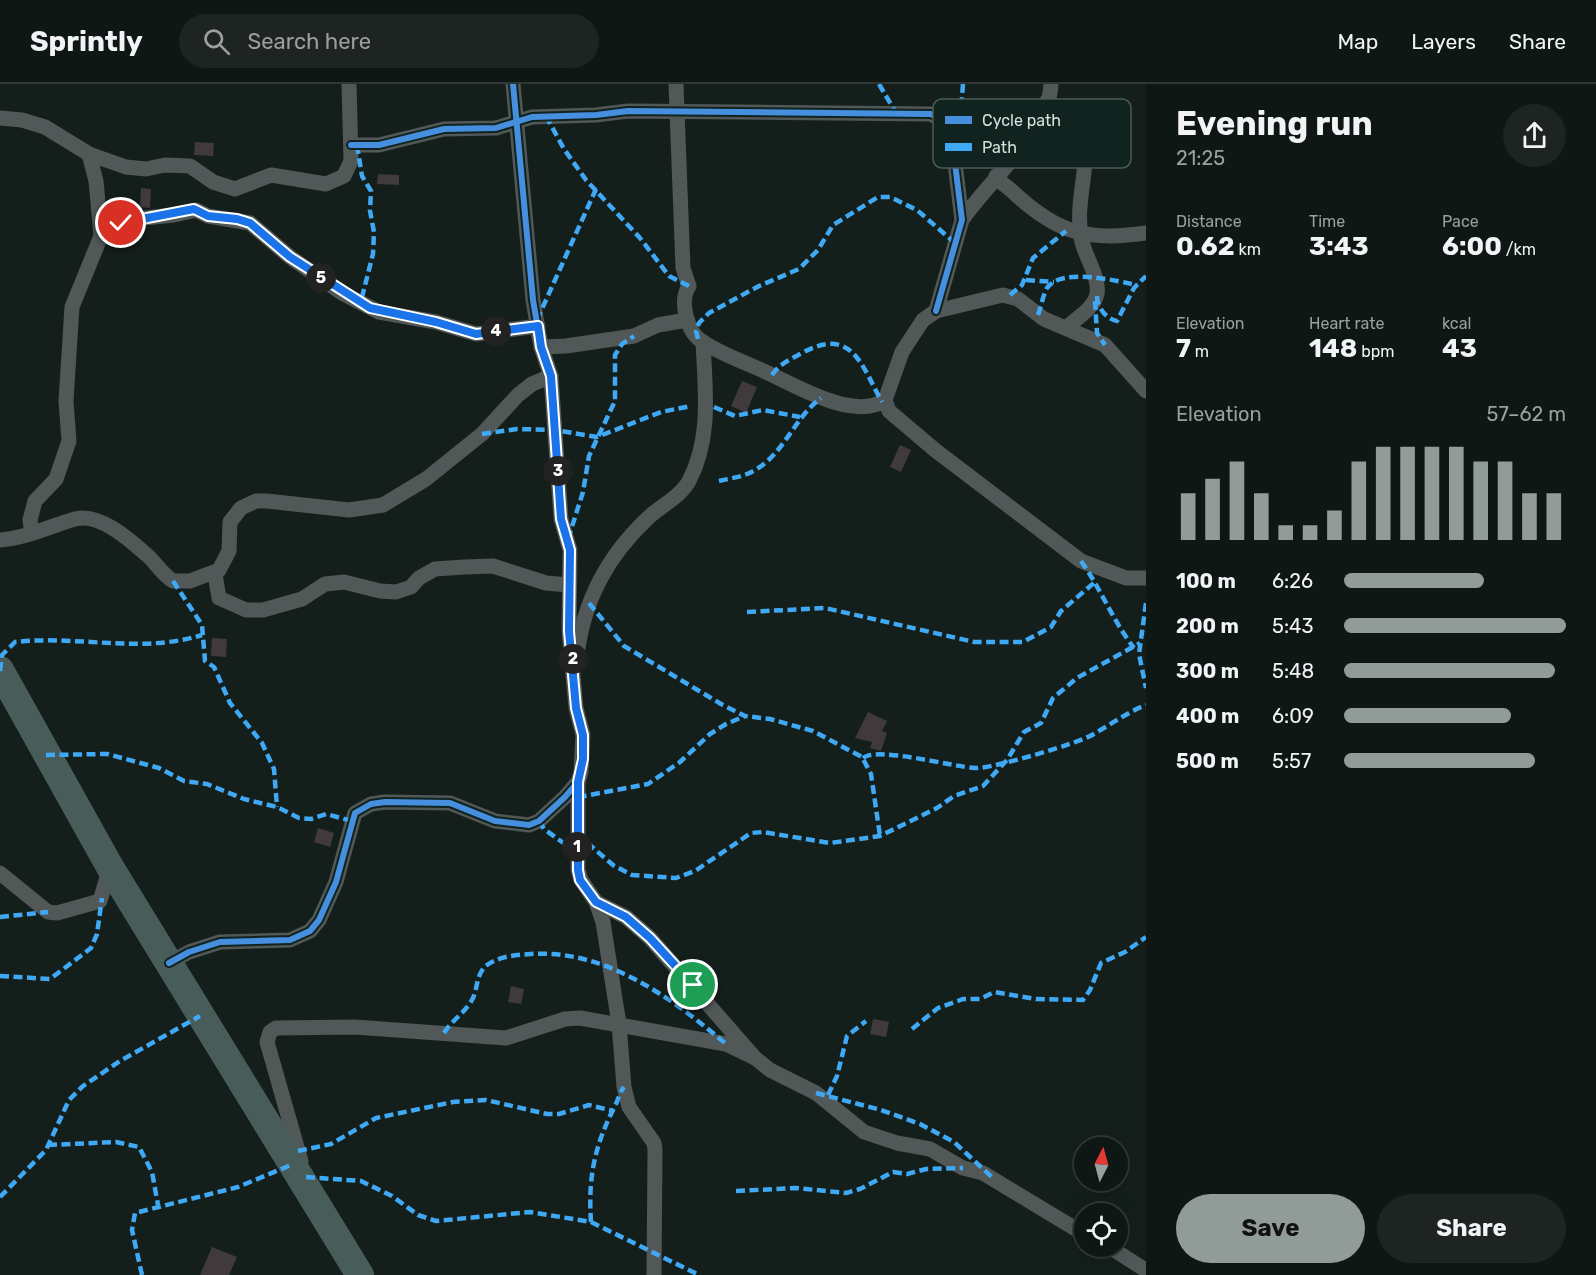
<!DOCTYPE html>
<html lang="en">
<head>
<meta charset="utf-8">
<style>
	:root { --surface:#0f1715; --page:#1d2422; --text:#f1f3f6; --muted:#9b9fa0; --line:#2f3634; --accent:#919c99 }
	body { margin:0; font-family:Rubik,sans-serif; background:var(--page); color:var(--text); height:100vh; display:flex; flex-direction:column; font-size:22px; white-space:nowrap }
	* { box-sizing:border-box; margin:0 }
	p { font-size:20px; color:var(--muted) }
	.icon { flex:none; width:33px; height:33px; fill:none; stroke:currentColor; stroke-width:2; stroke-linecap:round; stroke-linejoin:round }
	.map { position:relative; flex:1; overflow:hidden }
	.side { display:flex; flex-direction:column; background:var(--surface); width:450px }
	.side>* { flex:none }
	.needle { width:39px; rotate:6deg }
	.tools { position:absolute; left:1074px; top:1053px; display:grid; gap:12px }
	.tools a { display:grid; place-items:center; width:54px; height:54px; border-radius:50%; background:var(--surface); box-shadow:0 6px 24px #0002,0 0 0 2px var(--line); font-size:30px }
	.pin { position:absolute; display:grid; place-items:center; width:51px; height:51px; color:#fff; margin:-26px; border:3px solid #fff; border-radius:50%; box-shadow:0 2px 6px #0007 }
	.km { position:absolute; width:30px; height:30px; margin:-15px; border-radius:50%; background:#222; color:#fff; font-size:16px; line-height:30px; text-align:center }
	.round { display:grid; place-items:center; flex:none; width:63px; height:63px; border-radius:32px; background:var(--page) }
	.overview { display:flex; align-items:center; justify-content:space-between; height:102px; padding:0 30px }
	h1 { font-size:33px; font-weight:700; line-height:45px }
	.stats { display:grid; grid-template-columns:repeat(3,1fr); gap:9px; height:102px; padding:6px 30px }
	.stats div { display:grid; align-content:center }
	.stats b { font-size:26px; font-weight:700 }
	.stats small { font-size:16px; font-weight:400 }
	.stats p { font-size:16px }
	.chart { height:168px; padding:12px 30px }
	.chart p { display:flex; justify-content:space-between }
	.chart svg { width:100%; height:108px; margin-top:6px; stroke:var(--accent); stroke-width:6 }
	.action { display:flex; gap:12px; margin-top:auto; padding:12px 30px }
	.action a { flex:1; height:69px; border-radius:36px; background:var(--accent); color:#111; font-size:24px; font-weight:700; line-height:69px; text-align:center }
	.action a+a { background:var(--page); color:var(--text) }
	ul { padding:0 30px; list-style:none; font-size:20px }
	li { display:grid; grid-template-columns:96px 72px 1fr; align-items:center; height:45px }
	li i { height:15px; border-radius:8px; background:var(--accent) }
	header { display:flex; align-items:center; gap:36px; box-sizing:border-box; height:84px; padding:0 30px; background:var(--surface); border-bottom:2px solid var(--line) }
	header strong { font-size:28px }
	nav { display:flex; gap:33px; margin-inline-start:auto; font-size:21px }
	.search { width:420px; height:54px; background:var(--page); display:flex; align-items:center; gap:15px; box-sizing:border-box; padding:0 21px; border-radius:33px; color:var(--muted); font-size:22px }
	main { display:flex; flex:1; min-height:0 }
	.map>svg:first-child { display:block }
</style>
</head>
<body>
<header>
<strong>Sprintly</strong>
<div class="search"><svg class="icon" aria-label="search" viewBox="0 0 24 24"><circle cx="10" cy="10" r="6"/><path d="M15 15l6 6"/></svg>Search here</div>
<nav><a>Map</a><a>Layers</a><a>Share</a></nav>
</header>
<main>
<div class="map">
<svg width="1146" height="1191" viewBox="0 0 1146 1191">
	<rect width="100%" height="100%" fill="#141f1c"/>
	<g fill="#413a3c">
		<path d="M 195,58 L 214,59 L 213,72 L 194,71 Z"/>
		<path d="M 378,90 L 399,91 L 399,101 L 377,100 Z"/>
		<path d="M 141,104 L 151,105 L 150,124 L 140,123 Z"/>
		<path d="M 742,297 L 757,303 L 746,329 L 731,322 Z"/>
		<path d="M 900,361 L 911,366 L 901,388 L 890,383 Z"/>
		<path d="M 212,554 L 227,555 L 226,573 L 211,572 Z"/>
		<path d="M 868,628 L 887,637 L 882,647 L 887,649 L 881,667 L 870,664 L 872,658 L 855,654 Z"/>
		<path d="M 318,744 L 334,749 L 330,763 L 314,758 Z"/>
		<path d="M 511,902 L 524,905 L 521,920 L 508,918 Z"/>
		<path d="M 873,935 L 889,938 L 886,953 L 870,950 Z"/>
		<path d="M 212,1163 L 237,1173 L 229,1191 L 200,1191 Z"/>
	</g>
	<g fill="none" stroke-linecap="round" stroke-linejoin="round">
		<g stroke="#515857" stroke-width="15">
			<path d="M 1047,17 C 1111,60 1072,94 1081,153 C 1083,170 1100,192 1097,210 C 1094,224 1077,234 1067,243"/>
			<path d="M 0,34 L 22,36 L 45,43 L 89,70 L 126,83 L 146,85 L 165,81 L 190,82 L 213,98 L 235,105 L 271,91 L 326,100 L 344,92 L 351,77 L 349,0"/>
			<path d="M 351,61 L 379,61 L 444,45 L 496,44 L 532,33 L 596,31 L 628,27 L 931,30 L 945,38 L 951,47 L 962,136 L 936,227"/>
			<path d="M 996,92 C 1000,99 1007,102 1013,108 C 1056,148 1086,158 1146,149"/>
			<path d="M 962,136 C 987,99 1050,45 1051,0"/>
			<path d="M 101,152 L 113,143 L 135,135 L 174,131 L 196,126 L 208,132 L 250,139 L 290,173 L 342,209 L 379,228 L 436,238 L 476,250 L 538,242"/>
			<path d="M 703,258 C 724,272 748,279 770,290 C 798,303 855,337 885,316 L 902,268 L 923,236 L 936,227 L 1003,211 L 1018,215 L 1044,235 L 1105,261 L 1146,307"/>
			<path d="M 541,263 L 566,262 L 634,252 L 658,241 L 687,236"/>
			<path d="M 885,316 L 889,327 L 935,366 L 1081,477 L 1126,494 L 1146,494"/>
			<path d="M 32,449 L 30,436 L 35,417 L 56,395 L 69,357 L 66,317 L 72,223 L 101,152 L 96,97 L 89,70"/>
			<path d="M 0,456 C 27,454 50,442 75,435 C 99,428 130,456 147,471 C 156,479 162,490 173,497 L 190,497 L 219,486 L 229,467 L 230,438 L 241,424 L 256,417 L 267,417 L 349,426 L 383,421 L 426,395 L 482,350 L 518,311 L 532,300 L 551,292"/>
			<path d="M 219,486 L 215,490 L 219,514 L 246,526 L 263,526 L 302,515 L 325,500 L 344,498 L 380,507 L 396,508 L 411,503 L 419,494 L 435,485 L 464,483 L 493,482 L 546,499 L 569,501"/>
			<path d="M 577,571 C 584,515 608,471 649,433 C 661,422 681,412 689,397 C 712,353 705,305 703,258 C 687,249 679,217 689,202 L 683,184 L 676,0"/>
			<path d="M 578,698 L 578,786 L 581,796 L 596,818 L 603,838 L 619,940 L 624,1003 L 629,1023 L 654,1059 L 655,1066 L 654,1191"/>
			<path d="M 0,789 L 48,828 L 57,829 L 100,817 L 110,783"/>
			<path d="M 596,818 L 626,833 L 650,854 L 755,974 L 770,986 L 816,1009 L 864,1048 L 897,1059 L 930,1065 L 963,1084 L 983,1089 L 1084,1150"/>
			<path d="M 169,879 L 189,868 L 220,858 L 290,856 L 310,847 L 319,836 L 336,798 L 355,729 L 371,720 L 385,718 L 450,719 L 495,737 L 529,741 L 539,737 L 565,713 L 578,698 L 581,688 L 583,651 L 576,624 L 569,547 L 570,466 L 561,435 L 551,292 L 541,263 L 533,216 L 513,0"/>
			<path d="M 301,1077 L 267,958 L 270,948 L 276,944 L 355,943 L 506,954 L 565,935 L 580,934 L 726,960 L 755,974"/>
			<path d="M 1108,1162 L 1144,1185"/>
		</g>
		<path stroke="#485d59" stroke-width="28" d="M 0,586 L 110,783 L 360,1191"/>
		<g stroke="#3fa9f5" stroke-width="4.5" stroke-dasharray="9 4.5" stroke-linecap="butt">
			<path d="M 879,0 L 896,29"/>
			<path d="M 546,32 L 564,65 L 586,96 L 640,154 L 669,192 L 689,202"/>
			<path d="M 951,47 L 961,26 L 963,0"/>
			<path d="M 357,61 L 362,92 L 371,107 L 370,127 L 374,148 L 373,170 L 361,217"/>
			<path d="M 1026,196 L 1054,198"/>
			<path d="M 1010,211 L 1022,201 L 1033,174 L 1066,147"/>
			<path d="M 1097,212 C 1097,223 1106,235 1117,237 L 1134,204 L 1146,192"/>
			<path d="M 1095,217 L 1097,249 L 1105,261"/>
			<path d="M 1038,231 C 1041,223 1043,211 1047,204 C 1061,183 1117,197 1137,201"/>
			<path d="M 537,236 L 596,105"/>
			<path d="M 698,255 L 696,247 L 699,239 L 709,229 L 759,202 L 799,185 L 818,166 L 833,141 L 878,113 L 890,113 L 917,126 L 955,159"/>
			<path d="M 772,291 C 779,280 791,275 802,269 C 853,241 862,283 882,318"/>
			<path d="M 714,323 L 735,332 L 763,326 L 800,333"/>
			<path d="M 482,350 L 517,345 L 555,346 L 597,353 L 661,328 L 691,322"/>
			<path d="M 719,397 C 731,394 744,393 755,386 C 784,370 794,334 821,314"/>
			<path d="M 568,455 L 583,408 L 589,372 L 615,317 L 615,271 L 622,260 L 634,252"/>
			<path d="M 1081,477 C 1101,505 1113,537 1134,564"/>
			<path d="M 173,497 L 202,541 L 205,577 L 214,583 L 230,619 L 262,659 L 274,685 L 277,723"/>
			<path d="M 589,519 L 624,562 L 721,620 L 745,632 L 770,635 L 813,647 L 862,673 L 871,690 L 880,752"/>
			<path d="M 1146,519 L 1139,570 L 1146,604"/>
			<path d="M 747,528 L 825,524 L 974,558 L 1023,558 L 1051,543 L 1061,527 L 1095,498"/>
			<path d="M 0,587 L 2,571 L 15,558 C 78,551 141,570 202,551"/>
			<path d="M 46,671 L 107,670 L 159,684 L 184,697 L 207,700 L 244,715 L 277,723 L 299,734 L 311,735 L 326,730 L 352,737"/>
			<path d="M 863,674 C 877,662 953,683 975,684 C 991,685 1080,659 1094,650 C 1111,640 1128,628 1146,621"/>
			<path d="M 579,716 L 584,712 L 648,700 L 680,678 L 710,650 L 726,640 L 745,632"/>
			<path d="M 539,737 L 544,745 L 576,768"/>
			<path d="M 577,750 L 613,781 L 632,791 L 676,794 L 695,787 L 751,749 L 763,748 L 830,759 L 880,752 L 937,724 L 954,712 L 983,702 L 1007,676 L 1024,648 L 1041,639 L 1053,614 L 1077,594 L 1140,559"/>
			<path d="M 0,833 L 48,828"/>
			<path d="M 0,892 L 50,895 L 66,883 L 91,864 L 97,850 L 102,814"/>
			<path d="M 912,945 L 938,924 L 963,915 L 980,915 L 994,908 L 1036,915 L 1083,916 L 1090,906 L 1101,879 L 1125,868 L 1146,853"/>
			<path d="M 444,949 C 452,936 466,928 473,914 C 478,903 476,890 487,881 C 500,872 515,871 531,870 C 605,865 672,914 726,960"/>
			<path d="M 816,1009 L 881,1026 L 920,1040 L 954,1058 L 994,1095"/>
			<path d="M 828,1011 L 837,992 L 847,952 L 866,937"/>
			<path d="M 48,1061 L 116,1058 L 139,1063 L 152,1088 L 158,1121"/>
			<path d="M 298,1067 L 331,1060 L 376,1034 L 453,1018 L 486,1016 L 547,1030 L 559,1030 L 589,1021 L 613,1027"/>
			<path d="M 306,1093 L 361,1097 L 392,1112 L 418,1131 L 436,1137 L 530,1128 L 591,1138 L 699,1191"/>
			<path d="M 736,1107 L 796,1104 L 846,1109 L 860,1105 L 893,1088 L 907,1090 L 926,1085 L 963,1084"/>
			<path d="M 0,1113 L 46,1066 L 69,1016 L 83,1002 L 120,977 L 200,932"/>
			<path d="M 591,1138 C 588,1095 594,1063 614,1024 C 618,1017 619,1009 624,1003"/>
			<path d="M 142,1191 L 132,1146 L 135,1129 L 238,1103 L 291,1081"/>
		</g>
		<defs>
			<g id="cycleway">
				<path d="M 351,61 L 379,61 L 444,45 L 496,44 L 532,33 L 596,31 L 628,27 L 931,30 L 945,38 L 951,47 L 962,136 L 936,227"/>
				<path d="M 169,879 L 189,868 L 220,858 L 290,856 L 310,847 L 319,836 L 336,798 L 355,729 L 371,720 L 385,718 L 450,719 L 495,737 L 529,741 L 539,737 L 565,713 L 578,698 L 581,688 L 583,651 L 576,624 L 569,547 L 570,466 L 561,435 L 551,292 L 541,263 L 533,216 L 513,0"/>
			</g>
		</defs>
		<use href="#cycleway" stroke="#10231f" stroke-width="10"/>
		<use href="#cycleway" stroke="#468fdf" stroke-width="6"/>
	</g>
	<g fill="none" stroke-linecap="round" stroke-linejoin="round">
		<defs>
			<path id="route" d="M 121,139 L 194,125 L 208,132 L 237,135 L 250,139 L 290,173 L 370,224 L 436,238 L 476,250 L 538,242 L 541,263 L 551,292 L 561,435 L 570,466 L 569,547 L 576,624 L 583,651 L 583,675 L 578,698 L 578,786 L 580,796 L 596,818 L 626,833 L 650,854 L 693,901"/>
		</defs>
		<use href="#route" stroke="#fff" stroke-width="12"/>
		<use href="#route" stroke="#1a73e8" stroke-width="8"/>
	</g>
	<rect x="933" y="15" width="198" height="69" rx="9" fill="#10231f" stroke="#4b5c58" stroke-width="1.5"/>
	<rect x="945" y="32" width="27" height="8" fill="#468fdf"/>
	<rect x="945" y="59" width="27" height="8" fill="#3fa9f5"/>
	<g font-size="16" fill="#d4e0dd">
		<text x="982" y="42">Cycle path</text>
		<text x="982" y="69">Path</text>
	</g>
</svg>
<div class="tools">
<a><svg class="needle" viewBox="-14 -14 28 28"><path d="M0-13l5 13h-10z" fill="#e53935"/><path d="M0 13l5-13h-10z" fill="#9b9fa0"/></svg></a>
<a><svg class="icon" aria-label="locate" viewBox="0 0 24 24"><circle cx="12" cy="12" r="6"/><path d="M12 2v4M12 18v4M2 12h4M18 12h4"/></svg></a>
</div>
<div class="pin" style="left:693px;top:901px;background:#1e9e55"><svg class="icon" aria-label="arrive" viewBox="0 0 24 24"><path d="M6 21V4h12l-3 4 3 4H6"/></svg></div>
<div class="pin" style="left:121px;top:139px;background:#d93025"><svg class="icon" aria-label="check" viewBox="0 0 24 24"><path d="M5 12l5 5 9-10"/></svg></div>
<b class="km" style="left:577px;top:763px">1</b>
<b class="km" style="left:573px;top:575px">2</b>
<b class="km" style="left:558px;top:387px">3</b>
<b class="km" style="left:496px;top:247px">4</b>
<b class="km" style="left:321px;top:194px">5</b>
</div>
<section class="side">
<div class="overview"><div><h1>Evening run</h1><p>21:25</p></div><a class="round"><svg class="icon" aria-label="share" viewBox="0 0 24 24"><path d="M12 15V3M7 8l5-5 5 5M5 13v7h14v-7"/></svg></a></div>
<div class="stats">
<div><p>Distance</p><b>0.62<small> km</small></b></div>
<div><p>Time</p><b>3:43</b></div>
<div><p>Pace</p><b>6:00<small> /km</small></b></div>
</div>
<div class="stats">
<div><p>Elevation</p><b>7<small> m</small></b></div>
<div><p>Heart rate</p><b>148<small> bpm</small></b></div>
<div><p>kcal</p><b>43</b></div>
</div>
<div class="chart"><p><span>Elevation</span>57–62 m</p>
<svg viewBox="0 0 160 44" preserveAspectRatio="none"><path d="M5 44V25M15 44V19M25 44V12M35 44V25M45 44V38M55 44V38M65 44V32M75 44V12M85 44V6M95 44V6M105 44V6M115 44V6M125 44V12M135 44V12M145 44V25M155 44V25"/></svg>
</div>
<ul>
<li><b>100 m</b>6:26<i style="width:63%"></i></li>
<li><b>200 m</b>5:43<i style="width:100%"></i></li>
<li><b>300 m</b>5:48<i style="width:95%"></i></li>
<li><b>400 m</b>6:09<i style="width:75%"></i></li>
<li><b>500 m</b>5:57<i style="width:86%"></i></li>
</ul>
<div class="action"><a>Save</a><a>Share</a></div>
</section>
</main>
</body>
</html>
